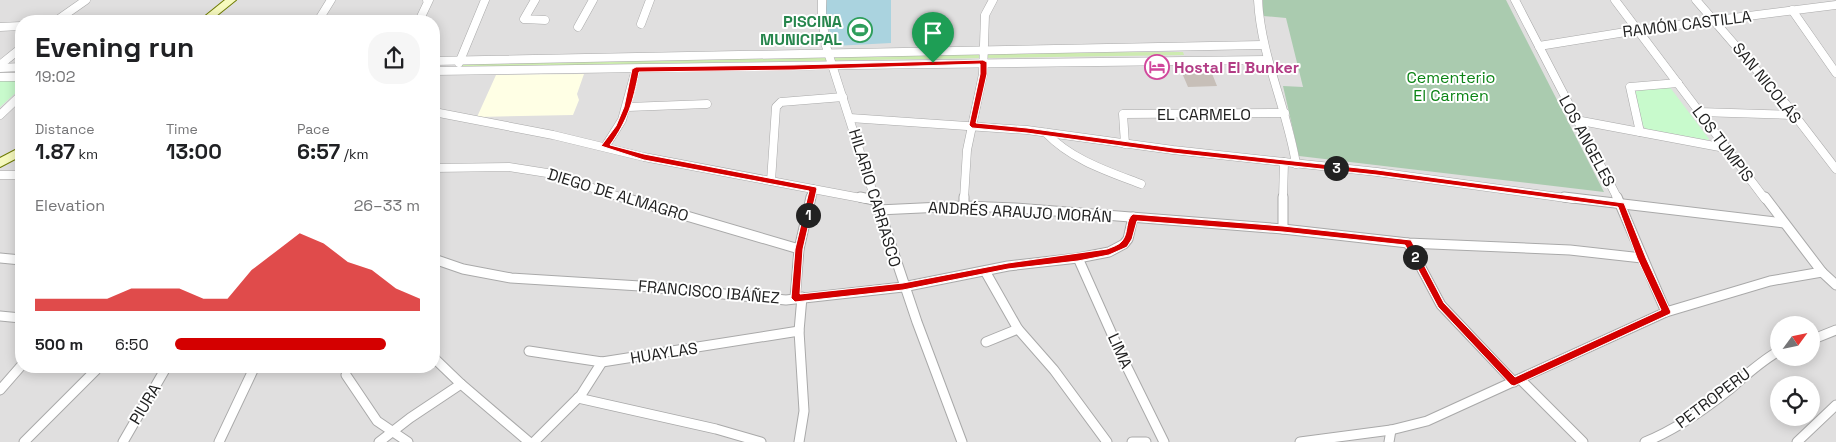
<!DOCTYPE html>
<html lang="en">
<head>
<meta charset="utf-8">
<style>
	:root { --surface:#fff; --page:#f6f6f6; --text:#202124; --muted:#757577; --accent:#d40000 }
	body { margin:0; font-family:"Space Grotesk",sans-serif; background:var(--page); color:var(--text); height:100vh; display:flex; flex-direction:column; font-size:19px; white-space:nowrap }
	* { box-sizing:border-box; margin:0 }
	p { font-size:16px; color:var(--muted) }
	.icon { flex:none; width:28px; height:28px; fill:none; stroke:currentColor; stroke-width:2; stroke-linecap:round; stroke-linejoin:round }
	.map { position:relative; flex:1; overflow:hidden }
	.drawer { position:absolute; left:15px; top:15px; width:425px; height:358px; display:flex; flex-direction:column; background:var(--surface); border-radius:20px; box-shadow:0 2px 12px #0003 }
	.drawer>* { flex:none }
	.needle { width:32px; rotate:57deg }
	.tools { position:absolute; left:1770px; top:316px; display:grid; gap:10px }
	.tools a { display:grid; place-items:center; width:50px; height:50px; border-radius:50%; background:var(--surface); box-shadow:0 2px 12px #0003; font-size:25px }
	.pin { position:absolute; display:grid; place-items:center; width:42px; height:42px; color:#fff; margin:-51px -21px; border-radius:50% 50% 50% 0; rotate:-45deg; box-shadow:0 0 5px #0007 }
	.pin .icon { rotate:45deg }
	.km { position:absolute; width:25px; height:25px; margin:-12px; border-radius:50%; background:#222; color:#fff; font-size:14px; line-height:25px; text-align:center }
	.round { display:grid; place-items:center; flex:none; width:52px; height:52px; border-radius:20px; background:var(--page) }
	.summary { display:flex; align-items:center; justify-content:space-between; height:85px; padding:0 20px }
	h1 { font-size:28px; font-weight:700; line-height:38px }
	.stats { display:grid; grid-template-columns:repeat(3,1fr); gap:8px; height:85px; padding:5px 20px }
	.stats div { display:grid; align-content:center }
	.stats b { font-size:21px; font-weight:700 }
	.stats small { font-size:14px; font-weight:400 }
	.stats p { font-size:14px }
	.chart { height:140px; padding:10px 20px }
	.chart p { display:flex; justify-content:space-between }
	.chart svg { width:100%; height:90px; margin-top:5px; fill:var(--accent); opacity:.7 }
	ul { padding:0 20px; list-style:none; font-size:16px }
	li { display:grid; grid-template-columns:80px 60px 1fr; align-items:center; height:38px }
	li i { height:12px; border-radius:6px; background:var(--accent) }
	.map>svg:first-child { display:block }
</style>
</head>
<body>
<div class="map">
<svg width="1836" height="442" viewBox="0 0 1836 442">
	<rect width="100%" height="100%" fill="#f2efe9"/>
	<path fill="#e0dfdf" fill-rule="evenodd" d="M 0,0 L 1836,0 L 1836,442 L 0,442 ZM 21,21 L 434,21 L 434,366 L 21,366 ZM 1779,325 L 1811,325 L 1811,358 L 1779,358 ZM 1779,385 L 1811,385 L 1811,418 L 1779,418 Z"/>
	<path fill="#ffffe5" d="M 584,74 L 577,94 L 579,100 L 573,115 L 477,117 L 496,75 Z"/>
	<g fill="#cdebb0">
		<path d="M 1183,52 L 1184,55 L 986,58 L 986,53 Z"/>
		<path d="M 983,53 L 983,58 L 457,67 L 459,64 Z"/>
	</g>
	<path fill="#aacbaf" d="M 1263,0 L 1506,0 L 1604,192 L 1299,156 L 1283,86 L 1303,87 L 1286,18 L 1263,16 Z"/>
	<g fill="#c8facc">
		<path d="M 0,81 L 21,81 L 21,88 L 0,107 Z"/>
		<path d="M 1669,86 L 1709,139 L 1708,140 L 1646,129 L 1642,125 L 1635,89 Z"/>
	</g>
	<path fill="#aad3df" d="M 827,0 L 891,0 L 891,43 L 834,46 L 825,16 Z"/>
	<path fill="#c7bfb8" d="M 1179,66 L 1209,66 L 1217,86 L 1188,87 Z"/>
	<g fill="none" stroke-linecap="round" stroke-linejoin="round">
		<defs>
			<g id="street-far1">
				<path d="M 535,0 L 524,19 L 545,20"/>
				<path d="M 822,0 L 822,16 L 826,46 L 875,199"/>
				<path d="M 1258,0 C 1261,57 1287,108 1296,164"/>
				<path d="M 1515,0 L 1618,199"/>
				<path d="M 1615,0 L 1765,199"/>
				<path d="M 1696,0 L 1786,104 L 1836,169"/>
				<path d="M 1792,10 L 1836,73"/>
				<path d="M 56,21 L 86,0"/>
				<path d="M 318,21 L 331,0"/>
				<path d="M 419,21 L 429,0 L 427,0"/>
				<path d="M 641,24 L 650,0"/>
				<path d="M 0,27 L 21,26"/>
				<path d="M 578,27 L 593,0"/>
				<path d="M 1539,46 L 1638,30 L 1836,5"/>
				<path d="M 434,61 L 1262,45"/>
				<path d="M 459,63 L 485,0"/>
				<path d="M 0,65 L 21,48"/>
				<path d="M 0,68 L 21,67"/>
				<path d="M 434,71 C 712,68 989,62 1267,60"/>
				<path d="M 0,77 L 21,77"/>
				<path d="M 628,107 L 707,104"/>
				<path d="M 434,112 L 553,135 L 644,157 L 866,199"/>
				<path d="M 1699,112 L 1794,115"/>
				<path d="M 0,115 L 21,95"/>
				<path d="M 850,118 L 1027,130 L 1173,150 L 1377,172 L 1573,199"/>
				<path d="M 1576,120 L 1725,148"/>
				<path d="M 1640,132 L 1630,87 L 1678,83"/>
				<path d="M 1046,133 C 1072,160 1107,171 1141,184"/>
				<path d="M 1125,144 L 1123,114 L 1285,113"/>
				<path d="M 605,147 L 622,120 L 636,69"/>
				<path d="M 434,168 L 509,167 L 547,173 L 626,199"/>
				<path d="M 0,175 L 21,175"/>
				<path d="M 771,181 L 776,107 L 781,102 L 843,97"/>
				<path d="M 811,199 L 813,189"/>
				<path d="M 964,199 L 967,150 L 983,74 L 985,15 L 993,0"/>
				<path d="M 1283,199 L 1284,162"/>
			</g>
			<g id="street">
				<path d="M 622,197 L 799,249"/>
				<path d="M 860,197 L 874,200"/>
				<path d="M 875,197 L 917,322 L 962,442"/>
				<path d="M 1564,197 L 1784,223"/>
				<path d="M 1617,197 L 1666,312"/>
				<path d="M 1765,197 L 1822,272 L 1836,285"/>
				<path d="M 964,206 L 964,197"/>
				<path d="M 878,210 L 964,206 L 1015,208 L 1283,229 L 1408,243 L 1570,250 L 1642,258"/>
				<path d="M 1283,229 L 1283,197"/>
				<path d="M 1408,243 L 1441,305 L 1514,382"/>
				<path d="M 0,258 L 21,260"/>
				<path d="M 1078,258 L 1123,359 L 1164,442"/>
				<path d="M 434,259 L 463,269 L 511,278 L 640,286 L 786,300 L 903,287 L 1008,266 L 1078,258 L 1109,252 L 1124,244 L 1128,239 L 1133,217"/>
				<path d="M 985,271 L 1018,329 L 1054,370 L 1107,442"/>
				<path d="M 795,298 L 799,249 L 811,197"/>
				<path d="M 0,316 L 21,318"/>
				<path d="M 1811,340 L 1836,330"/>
				<path d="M 986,342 L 1018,329"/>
				<path d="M 529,351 L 602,362 L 799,331"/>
				<path d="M 434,358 L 461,384 L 529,442"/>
				<path d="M 346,375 L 377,421 L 408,442"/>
				<path d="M 1520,379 L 1583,442"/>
				<path d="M 0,390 L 21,366"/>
				<path d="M 578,398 L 716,429 L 761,442"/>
				<path d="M 24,442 L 96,370"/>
				<path d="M 123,442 L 167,366"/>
				<path d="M 219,442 L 255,366"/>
				<path d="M 379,442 L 410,418 L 461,384"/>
				<path d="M 534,442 L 581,395 L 602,362"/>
				<path d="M 799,442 L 804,411 L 799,331 L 802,297"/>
				<path d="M 1132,442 L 1146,442"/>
				<path d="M 1300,442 L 1391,430 L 1427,421 L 1666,312 L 1770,281 L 1822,272"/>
				<path d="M 1389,442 L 1391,430"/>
				<path d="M 1645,442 C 1677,429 1704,410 1730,389 C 1746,375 1761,361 1779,351"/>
				<path d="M 1797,442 L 1836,405"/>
			</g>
			<g id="secondary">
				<path d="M 225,0 L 236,0 L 210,21 L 199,21 Z"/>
				<path d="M 21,147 L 21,156 L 0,167 L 0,158 Z"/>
			</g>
		</defs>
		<use href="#street-far1" stroke="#a9a9a9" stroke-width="9"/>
		<use href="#street" stroke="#a9a9a9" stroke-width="11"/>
		<use href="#secondary" stroke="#707d05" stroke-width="2"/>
		<use href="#street-far1" stroke="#fff" stroke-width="8"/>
		<use href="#street" stroke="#fff" stroke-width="9"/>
		<use href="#secondary" fill="#f7fabf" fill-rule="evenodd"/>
	</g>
	<path fill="#d40000" stroke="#fff" fill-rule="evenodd" d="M 983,60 L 987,62 L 987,74 L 976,123 L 1027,128 L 1173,148 L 1377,170 L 1624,203 L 1646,258 L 1671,312 L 1670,314 L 1514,386 L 1511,385 L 1438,307 L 1405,245 L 1283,232 L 1137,221 L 1132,239 L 1127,247 L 1109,255 L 1078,261 L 1008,269 L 903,290 L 795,302 L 791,298 L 795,249 L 809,191 L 644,160 L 601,146 L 616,126 L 624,107 L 632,69 L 636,67 L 794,65 ZM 980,64 L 980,74 L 969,125 L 972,128 L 1027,133 L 1173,153 L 1377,175 L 1618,207 L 1637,258 L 1661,310 L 1515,377 L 1444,303 L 1411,240 L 1283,226 L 1133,214 C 1125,219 1129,233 1122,241 C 1119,245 1112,247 1107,249 L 1008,263 L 903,283 L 800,294 L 803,249 L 817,189 L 816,187 L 644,154 L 610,145 C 628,120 633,102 639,72 L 794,70 Z"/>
	<defs>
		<symbol id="stadium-ring" viewBox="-11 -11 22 22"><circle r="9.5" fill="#fff" stroke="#2e9e5b" stroke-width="1.5"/><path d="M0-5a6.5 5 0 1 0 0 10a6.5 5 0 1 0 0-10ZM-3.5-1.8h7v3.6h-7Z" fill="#2e9e5b"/></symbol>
		<symbol id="hotel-ring" viewBox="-11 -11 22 22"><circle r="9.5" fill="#fff" stroke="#d1479c" stroke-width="1.5"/><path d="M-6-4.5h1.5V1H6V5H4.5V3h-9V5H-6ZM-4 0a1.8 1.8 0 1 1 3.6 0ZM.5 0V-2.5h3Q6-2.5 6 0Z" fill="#d1479c"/></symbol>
	</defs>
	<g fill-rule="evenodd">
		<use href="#stadium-ring" x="846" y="16" width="28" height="28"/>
		<use href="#hotel-ring" x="1143" y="53" width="28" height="28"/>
	</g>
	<g text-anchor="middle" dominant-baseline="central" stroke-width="4" stroke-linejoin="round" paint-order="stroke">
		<g font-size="16" font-weight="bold" fill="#27864d" stroke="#fff" text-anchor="end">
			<text x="842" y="21">PISCINA<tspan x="842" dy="18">MUNICIPAL</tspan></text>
		</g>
		<g font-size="16" fill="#222" stroke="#fff">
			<text transform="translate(1687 24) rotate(-7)">RAMÓN CASTILLA</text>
			<text transform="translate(1767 83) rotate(51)">SAN NICOLÁS</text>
			<text x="1204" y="114">EL CARMELO</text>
			<text transform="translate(1587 141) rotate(62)">LOS ANGELES</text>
			<text transform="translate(1723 144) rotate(53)">LOS TUMPIS</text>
			<text transform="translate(618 195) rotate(17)">DIEGO DE ALMAGRO</text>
			<text transform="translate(875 198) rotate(73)">HILARIO CARRASCO</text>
			<text transform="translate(1020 212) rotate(3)">ANDRÉS ARAUJO MORÁN</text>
			<text transform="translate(709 292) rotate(5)">FRANCISCO IBÁÑEZ</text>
			<text transform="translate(1120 351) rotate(66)">LIMA</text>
			<text transform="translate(664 353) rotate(-9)">HUAYLAS</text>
			<text transform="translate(1713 398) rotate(-37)">PETROPERU</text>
			<text transform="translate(145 404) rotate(-59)">PIURA</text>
		</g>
		<g font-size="16" font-weight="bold" fill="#b23c85" stroke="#fff" text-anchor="start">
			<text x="1174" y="67">Hostal El Bunker</text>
		</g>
		<g font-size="16" fill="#0c8416" stroke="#fff">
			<text x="1451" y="77">Cementerio<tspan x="1451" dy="18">El Carmen</tspan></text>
		</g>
	</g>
</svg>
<div class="tools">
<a><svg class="needle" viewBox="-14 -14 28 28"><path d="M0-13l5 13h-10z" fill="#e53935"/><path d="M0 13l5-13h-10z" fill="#757577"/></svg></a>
<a><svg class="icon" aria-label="locate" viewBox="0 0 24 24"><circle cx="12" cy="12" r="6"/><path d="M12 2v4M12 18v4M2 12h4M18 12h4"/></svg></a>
</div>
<div class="pin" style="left:933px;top:63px;background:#1e9e55"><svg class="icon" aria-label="arrive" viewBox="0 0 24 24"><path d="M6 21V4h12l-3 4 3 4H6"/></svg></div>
<b class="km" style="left:808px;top:215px">1</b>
<b class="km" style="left:1415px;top:257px">2</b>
<b class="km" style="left:1336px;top:168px">3</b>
<section class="drawer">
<div class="summary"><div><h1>Evening run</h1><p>19:02</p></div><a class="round"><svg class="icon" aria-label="share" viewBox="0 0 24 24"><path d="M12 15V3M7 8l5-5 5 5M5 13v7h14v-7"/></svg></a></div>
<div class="stats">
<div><p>Distance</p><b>1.87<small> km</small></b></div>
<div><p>Time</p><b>13:00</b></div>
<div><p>Pace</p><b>6:57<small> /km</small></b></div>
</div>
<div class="chart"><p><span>Elevation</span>26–33 m</p>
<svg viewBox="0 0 160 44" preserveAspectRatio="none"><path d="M0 44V38L10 38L20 38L30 38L40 33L50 33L60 33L70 38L80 38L90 24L100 15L110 6L120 11L130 20L140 24L150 33L160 38V44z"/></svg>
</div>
<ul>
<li><b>500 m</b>6:50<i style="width:86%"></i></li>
</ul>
</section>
</div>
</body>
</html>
